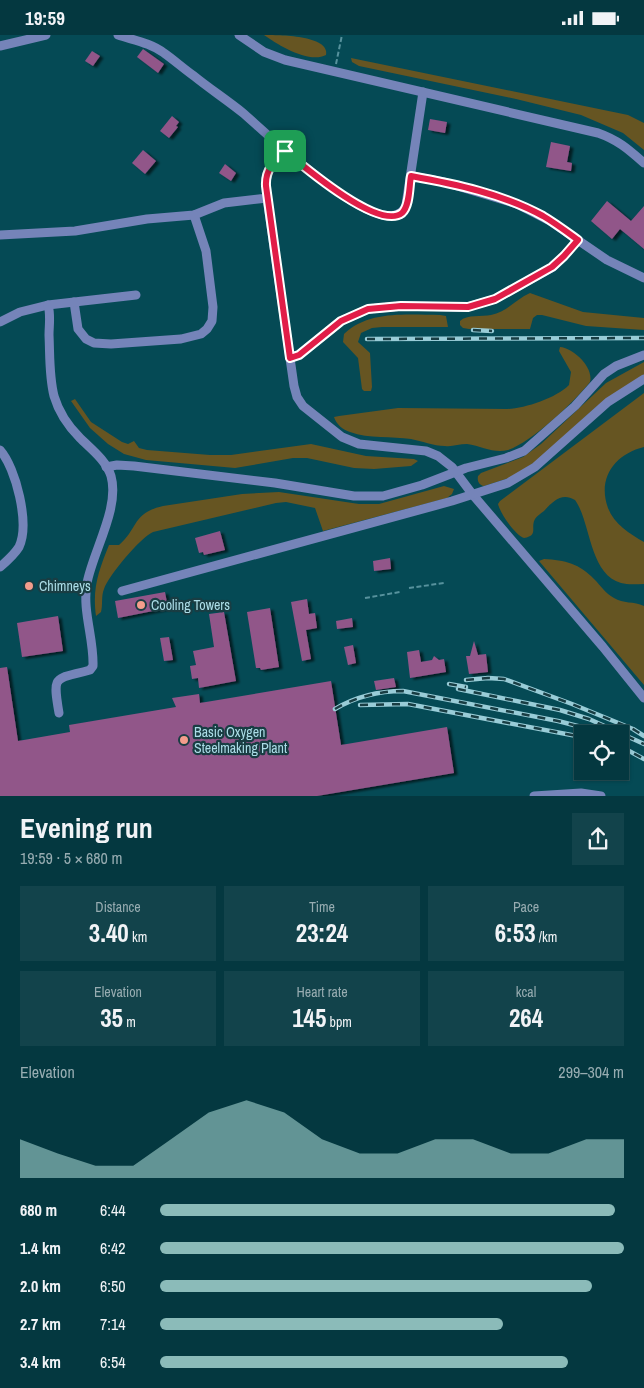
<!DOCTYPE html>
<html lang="en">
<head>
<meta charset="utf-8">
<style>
	:root { --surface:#043840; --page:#12434b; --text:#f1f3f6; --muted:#97acb1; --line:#255259; --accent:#8bbbb9 }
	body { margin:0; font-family:"Archivo Narrow",sans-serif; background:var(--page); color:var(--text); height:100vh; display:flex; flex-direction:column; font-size:19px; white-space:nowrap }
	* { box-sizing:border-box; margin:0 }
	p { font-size:16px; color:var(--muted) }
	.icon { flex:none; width:28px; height:28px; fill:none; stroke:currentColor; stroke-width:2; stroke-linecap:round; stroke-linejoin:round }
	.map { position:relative; height:761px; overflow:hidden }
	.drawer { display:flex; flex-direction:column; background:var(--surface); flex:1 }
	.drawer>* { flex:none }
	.tools { position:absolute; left:574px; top:690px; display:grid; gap:10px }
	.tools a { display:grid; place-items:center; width:55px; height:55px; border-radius:0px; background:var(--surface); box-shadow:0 1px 4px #0004,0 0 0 1px var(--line); font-size:25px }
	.pin { position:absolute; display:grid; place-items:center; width:42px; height:42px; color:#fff; margin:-21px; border-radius:10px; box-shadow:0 2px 8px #0006 }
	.round { display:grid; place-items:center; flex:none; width:52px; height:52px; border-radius:0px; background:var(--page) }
	.head { display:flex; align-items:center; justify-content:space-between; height:85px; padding:0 20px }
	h1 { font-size:28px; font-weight:700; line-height:38px }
	.figures { display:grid; grid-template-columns:repeat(3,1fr); gap:8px; height:85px; padding:5px 20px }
	.figures div { display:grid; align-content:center; border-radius:0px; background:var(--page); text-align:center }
	.figures b { font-size:25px; font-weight:700 }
	.figures small { font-size:14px; font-weight:400 }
	.figures p { font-size:14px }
	.chart { height:140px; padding:10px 20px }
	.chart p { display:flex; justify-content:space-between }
	.chart svg { width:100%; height:90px; margin-top:5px; fill:var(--accent); opacity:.7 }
	ul { padding:0 20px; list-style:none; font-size:16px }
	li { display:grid; grid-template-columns:80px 60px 1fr; align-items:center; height:38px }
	li i { height:12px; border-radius:6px; background:var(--accent) }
	.status { display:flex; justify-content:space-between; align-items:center; height:35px; padding:0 25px; background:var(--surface); direction:ltr }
	.status svg { height:14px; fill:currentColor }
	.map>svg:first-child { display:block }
</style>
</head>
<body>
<div class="status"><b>19:59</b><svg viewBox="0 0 49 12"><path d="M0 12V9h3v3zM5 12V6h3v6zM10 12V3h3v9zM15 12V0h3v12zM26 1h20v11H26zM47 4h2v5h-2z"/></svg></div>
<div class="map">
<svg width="644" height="761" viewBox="0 0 644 761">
	<defs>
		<filter id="shadow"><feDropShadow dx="3.5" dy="2" stdDeviation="1" flood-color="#0009"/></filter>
	</defs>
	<rect width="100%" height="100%" fill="#054a55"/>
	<g fill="#652">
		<path d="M 264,0 C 278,0 330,0 326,20 C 309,29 278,10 264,0 Z"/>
		<path d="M 351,23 L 628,80 L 644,88 L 644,115 L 623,98 L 581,80 L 516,64 L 359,31 L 352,27 Z"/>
		<path d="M 530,258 L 583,277 L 644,283 L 644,295 L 586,291 L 542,280 L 537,280 L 533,283 L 530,294 L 469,294 L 463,293 L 460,290 L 460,286 C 467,279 482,282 491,280 C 507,277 516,264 530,258 Z"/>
		<path d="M 440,280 L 446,281 L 448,292 L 382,292 L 372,293 L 361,298 L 358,307 L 370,318 L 372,352 L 371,356 L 364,356 L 362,354 L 358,323 L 343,307 L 344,299 C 369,275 408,280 440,280 Z"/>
		<path d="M 560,312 C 573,313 594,332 590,347 C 574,367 532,407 508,415 C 494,419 482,411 467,409 C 459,409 452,412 445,411 C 433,411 422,406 411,404 C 392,401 369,404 350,397 C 343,395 336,389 334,382 L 339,381 L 398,373 L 508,374 C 526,373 556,363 569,350 L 571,337 L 559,316 Z"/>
		<path d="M 644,327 L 644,340 L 596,372 L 537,426 L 509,443 L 484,451 C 479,450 477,446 478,441 L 481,438 L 523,422 L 541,409 L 606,348 Z"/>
		<path d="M 644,358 L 644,412 C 615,419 597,443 608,473 C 614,489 630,499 644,507 L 644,549 C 637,549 628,550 621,548 C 589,539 591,487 575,465 C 562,457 553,466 544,476 C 541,478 537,481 535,484 C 530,493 539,500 524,503 C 515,500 500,478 498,469 L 500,466 Z"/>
		<path d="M 75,364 L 91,387 L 122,407 L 128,409 L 134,406 L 139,413 L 147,415 L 210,420 L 231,420 L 311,409 L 366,421 L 414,424 L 418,426 L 411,431 L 374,434 L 354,433 L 307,423 L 293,423 L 235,433 L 146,425 L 124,419 L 108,409 L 90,393 L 71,366 Z"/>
		<path d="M 444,451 L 454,454 L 452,459 L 447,463 L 323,496 L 315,473 L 286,467 L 276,468 L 153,497 C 140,503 109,540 104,554 C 101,561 103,570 101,577 L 96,581 C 92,553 99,535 109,510 L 119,510 C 138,494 132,478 163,471 L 242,459 L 279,457 L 359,469 L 379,469 Z"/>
		<path d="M 544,524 C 565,525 580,529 594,544 C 601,551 605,558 614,563 C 623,569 634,566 644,571 L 644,650 L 539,526 Z"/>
	</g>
	<g fill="#915689" filter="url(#shadow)">
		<path d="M 143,14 L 164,29 L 158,38 L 137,22 Z"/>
		<path d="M 92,16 L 100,21 L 93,31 L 85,26 Z"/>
		<path d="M 172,81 L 179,87 L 176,91 L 178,92 L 169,103 L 160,96 Z"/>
		<path d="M 430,84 L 447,87 L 445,98 L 428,95 Z"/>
		<path d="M 551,107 L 570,111 L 567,127 L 572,128 L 571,136 L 546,132 Z"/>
		<path d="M 143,115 L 156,126 L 145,139 L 132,128 Z"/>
		<path d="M 225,129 L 236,138 L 231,146 L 219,138 Z"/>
		<path d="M 607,166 L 631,186 L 644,171 L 644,214 L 620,194 L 612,204 L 591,186 Z"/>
		<path d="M 220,496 L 225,515 L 204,520 L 203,517 L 199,518 L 195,503 Z"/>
		<path d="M 390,523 L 391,534 L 374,536 L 373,526 Z"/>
		<path d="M 165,557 L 168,573 L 118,583 L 115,566 Z"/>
		<path d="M 307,564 L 309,579 L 315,578 L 317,593 L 306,595 L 311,624 L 302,626 L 291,567 Z"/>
		<path d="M 270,573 L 279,632 L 261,635 L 260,633 L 256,633 L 247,577 Z"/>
		<path d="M 224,577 L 236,646 L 199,653 L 198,643 L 192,644 L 190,631 L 196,630 L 193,616 L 214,612 L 209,579 Z"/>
		<path d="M 58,581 L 63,616 L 22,622 L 17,588 Z"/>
		<path d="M 352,583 L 353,592 L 337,594 L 336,586 Z"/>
		<path d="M 169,602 L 173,625 L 164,626 L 160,603 Z"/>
		<path d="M 474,606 L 478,620 L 486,619 L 488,637 L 469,639 L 466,621 L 470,621 Z"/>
		<path d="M 353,610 L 356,628 L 348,630 L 344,612 Z"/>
		<path d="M 419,615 L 421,627 L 432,625 L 434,621 L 439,625 L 444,624 L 446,637 L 410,643 L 407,617 Z"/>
		<path d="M 7,632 L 18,706 L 70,697 L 69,690 L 176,672 L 172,663 L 199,659 L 200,668 L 331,646 L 341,710 L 447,692 L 454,738 L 317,761 L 0,761 L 0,633 Z"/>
		<path d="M 394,643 L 396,652 L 376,655 L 374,646 Z"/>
	</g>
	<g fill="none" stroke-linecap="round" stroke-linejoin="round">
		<g stroke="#57929d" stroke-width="2" stroke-dasharray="5 2.5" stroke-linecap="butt">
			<path d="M 336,29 L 342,0"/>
			<path d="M 409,553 L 444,548"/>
			<path d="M 365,563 L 400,557"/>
		</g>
		<g stroke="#7584b9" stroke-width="9">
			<path d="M 118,0 C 133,5 151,8 164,18 C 174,25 184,34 194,41 C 210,54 227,65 243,78 C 261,93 389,218 406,170 L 423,57"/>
			<path d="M 239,0 L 264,17 L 285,25 L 598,98 C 618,105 628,114 644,128"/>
			<path d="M 0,11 L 46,0"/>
			<path d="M 411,141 L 444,147 L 517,169 L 550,186 L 607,225 L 644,243"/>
			<path d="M 267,163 L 294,351 L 297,362 L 303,371 L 342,402 L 359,409 L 426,416 L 438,421 L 452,432 L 473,460 L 603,612 L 644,663"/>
			<path d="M 0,200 L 75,196 L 147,184 L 194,180 L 224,168 L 267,163 C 264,139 267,132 285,116"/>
			<path d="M 74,267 L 78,294 L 86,304 L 94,308 L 111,309 L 181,304 L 201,299 L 207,294 L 212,286 L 213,272 L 206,216 L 194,180"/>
			<path d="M 0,287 L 20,277 L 48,270"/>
			<path d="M 290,323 L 299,320 L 341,286 L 368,274 L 401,271 L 467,272 L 495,264 L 553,232 L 564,221 L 578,205"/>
			<path d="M 0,415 C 16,433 30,489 19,512 C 14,520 7,526 0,532"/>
			<path d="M 106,432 L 117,430 L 134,431 L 275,448 L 354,461 L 383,461 L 422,450 L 466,433 L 506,423 L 524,416 L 575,371 L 604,339 L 616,331 L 644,320"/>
			<path d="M 122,556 L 452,466 L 508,448 L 535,432 L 608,367 L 644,344"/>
			<path d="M 59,678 C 52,638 55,645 90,635 L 93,631 C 94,603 82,576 87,548 C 93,516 120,473 111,441 C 106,425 91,414 80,403 C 68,391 59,378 54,361 C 49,341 50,321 49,300 C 49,290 51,280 48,270 L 136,260"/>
			<path d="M 534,761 L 581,758 L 601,761"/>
		</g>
		<defs>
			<g id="rail">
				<path d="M 473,295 L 492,296"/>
				<path d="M 367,304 L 644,303"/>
				<path d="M 466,645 L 488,643 L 504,644 L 572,669 L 633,694 L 644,701"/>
				<path d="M 449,649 L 466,652"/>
				<path d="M 458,654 L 560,675 L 589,684 L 644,709"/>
				<path d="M 360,670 L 408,669 L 582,702"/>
				<path d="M 335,674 C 355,662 380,656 403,656 L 558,686 L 601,697"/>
				<path d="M 620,711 L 644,724"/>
			</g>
		</defs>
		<use href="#rail" stroke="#99ccd7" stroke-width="4.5"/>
		<use href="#rail" stroke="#193d43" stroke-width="2.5" stroke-dasharray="8" stroke-linecap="butt"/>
	</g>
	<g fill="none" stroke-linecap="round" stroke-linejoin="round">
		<defs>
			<path id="route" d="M 285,116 C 303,131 379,196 402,178 C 410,171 409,151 411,141 C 455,149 503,159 543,181 C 555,188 567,197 578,205 L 564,221 L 552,232 L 495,264 L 468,272 L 401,271 L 368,274 L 341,286 L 299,320 L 290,323 L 266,151 C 265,135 274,126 285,116 Z"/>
		</defs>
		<use href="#route" stroke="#fff" stroke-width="10"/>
		<use href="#route" stroke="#e11d48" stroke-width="6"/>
	</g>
	<g fill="#f49d8c" stroke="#193d43" stroke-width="2">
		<circle cx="29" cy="551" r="5"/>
		<circle cx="141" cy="570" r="5"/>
		<circle cx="184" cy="705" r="5"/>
	</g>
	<g text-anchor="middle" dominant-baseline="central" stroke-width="4.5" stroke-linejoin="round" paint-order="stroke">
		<g font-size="14" fill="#acdde7" stroke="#193d43" text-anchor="start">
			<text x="39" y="551">Chimneys</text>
			<text x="151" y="570">Cooling Towers</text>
			<text x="194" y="697">Basic Oxygen<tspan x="194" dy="16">Steelmaking Plant</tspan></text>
		</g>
	</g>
</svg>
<div class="tools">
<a><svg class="icon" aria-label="locate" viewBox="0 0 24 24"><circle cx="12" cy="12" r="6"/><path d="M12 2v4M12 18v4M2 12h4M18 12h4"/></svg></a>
</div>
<div class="pin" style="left:285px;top:116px;background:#1e9e55"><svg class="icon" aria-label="arrive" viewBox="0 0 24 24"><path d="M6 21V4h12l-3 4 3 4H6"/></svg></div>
</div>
<section class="drawer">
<div class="head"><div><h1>Evening run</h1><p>19:59 · 5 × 680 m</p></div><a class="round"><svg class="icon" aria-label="share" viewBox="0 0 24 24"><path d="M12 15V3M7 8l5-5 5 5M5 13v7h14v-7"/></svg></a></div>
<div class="figures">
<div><p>Distance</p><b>3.40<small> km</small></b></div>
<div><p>Time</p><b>23:24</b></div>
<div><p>Pace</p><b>6:53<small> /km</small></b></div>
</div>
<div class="figures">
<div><p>Elevation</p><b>35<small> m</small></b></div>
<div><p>Heart rate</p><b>145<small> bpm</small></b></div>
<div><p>kcal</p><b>264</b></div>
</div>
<div class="chart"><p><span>Elevation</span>299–304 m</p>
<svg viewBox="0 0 160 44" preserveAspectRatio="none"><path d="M0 44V25L10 32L20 38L30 38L40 25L50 12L60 6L70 12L80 25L90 32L100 32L110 25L120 25L130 32L140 32L150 25L160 25V44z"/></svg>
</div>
<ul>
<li><b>680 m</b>6:44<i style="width:98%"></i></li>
<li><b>1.4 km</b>6:42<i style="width:100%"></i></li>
<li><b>2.0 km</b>6:50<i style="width:93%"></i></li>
<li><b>2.7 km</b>7:14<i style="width:74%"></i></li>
<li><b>3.4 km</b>6:54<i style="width:88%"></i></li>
</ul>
</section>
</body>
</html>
